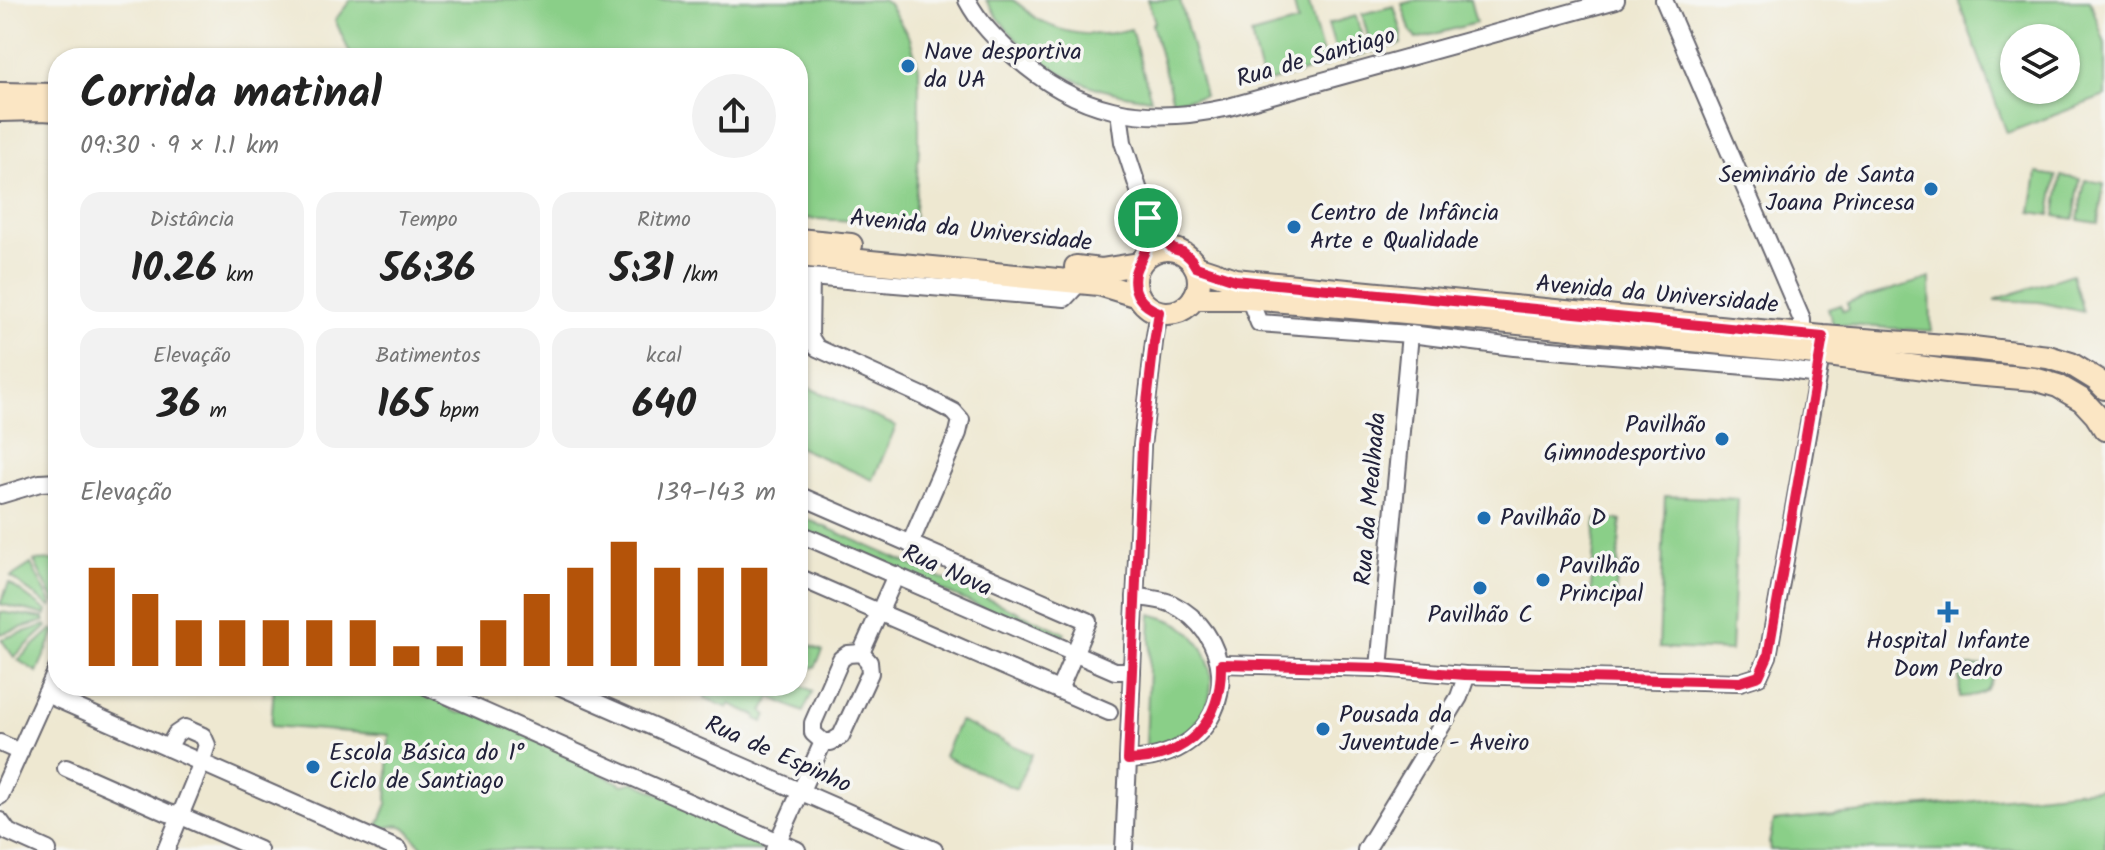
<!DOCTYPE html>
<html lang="pt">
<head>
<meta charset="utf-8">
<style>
	:root { --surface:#fff; --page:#f2f2f2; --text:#222; --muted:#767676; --accent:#b45309 }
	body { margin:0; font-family:Kalam,sans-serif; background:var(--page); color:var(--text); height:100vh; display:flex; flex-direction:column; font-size:30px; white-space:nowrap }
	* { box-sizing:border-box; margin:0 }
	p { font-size:26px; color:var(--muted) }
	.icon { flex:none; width:44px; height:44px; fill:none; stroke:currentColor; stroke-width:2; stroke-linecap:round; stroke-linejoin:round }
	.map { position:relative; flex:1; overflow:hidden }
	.drawer { position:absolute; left:48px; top:48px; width:760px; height:648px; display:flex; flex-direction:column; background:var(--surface); border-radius:32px; box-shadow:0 2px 6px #0004 }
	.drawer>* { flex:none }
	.fabs { position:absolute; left:2000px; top:24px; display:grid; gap:16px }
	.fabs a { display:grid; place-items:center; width:80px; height:80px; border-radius:50%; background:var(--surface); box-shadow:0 2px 6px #0004; font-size:40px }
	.pin { position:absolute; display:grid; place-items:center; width:68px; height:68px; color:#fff; margin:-34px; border:4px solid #fff; border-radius:50%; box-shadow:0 2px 8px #0007 }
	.round { display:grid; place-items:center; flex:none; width:84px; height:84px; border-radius:42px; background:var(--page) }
	.head { display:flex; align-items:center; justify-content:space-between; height:136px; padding:0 32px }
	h1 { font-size:44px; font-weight:600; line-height:60px }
	.metrics { display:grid; grid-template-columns:repeat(3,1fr); gap:12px; height:136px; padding:8px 32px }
	.metrics div { display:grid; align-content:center; border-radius:20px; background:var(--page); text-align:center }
	.metrics b { font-size:40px; font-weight:600 }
	.metrics small { font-size:22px; font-weight:400 }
	.metrics p { font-size:22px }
	.chart { height:224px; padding:16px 32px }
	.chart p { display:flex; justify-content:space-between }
	.chart svg { width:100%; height:144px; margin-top:8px; stroke:var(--accent); stroke-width:6 }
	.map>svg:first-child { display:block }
</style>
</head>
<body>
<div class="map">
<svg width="2105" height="850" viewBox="0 0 2105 850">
	<rect width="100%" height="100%" fill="#f6f6f2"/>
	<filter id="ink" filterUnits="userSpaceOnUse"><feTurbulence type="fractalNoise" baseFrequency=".0125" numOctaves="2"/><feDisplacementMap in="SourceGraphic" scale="16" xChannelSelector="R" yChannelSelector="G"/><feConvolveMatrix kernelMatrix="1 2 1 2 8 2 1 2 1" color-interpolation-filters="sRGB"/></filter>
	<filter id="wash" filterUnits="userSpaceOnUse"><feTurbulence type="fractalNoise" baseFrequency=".006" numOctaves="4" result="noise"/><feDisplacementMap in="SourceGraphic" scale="32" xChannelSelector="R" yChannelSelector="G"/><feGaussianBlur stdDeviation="1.8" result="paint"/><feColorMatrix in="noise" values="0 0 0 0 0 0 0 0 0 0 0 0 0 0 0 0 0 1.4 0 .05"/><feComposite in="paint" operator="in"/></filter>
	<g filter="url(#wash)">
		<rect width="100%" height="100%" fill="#eee8d1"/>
		<g fill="#8acf88" stroke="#567862" stroke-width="2" fill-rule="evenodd">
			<path d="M 351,0 L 882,0 L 889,4 L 910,39 L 919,69 L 919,146 L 914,224 L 798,218 L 798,58 L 352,58 L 335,20 Z"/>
			<path d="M 986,0 C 993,0 1005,0 1012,0 C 1020,3 1029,14 1037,19 C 1067,36 1099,38 1131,29 L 1151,99 C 1079,91 1025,63 986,0 Z"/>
			<path d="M 1148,0 L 1180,0 L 1205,96 L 1173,101 L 1152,24 L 1155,22 Z"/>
			<path d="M 1293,0 L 1308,0 L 1326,66 L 1265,83 L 1261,76 L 1251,35 L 1298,22 Z"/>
			<path d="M 1417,0 L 1470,0 L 1476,23 L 1416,39 L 1410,30 L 1402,4 Z"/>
			<path d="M 1958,0 L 2090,0 L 2105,44 L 2105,96 L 2007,133 ZM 2014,38 L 2066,38 L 2066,90 L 2014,90 Z"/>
			<path d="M 1394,6 L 1402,33 L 1401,44 L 1372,52 L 1362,14 Z"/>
			<path d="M 1356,16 L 1367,53 L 1339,61 L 1328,24 Z"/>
			<path d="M 2037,173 L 2056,176 L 2050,215 L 2031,212 Z"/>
			<path d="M 2061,176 L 2080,179 L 2074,219 L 2055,216 Z"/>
			<path d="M 2085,180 L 2104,183 L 2098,223 L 2078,220 Z"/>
			<path d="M 2072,274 L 2083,312 L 2039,302 L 1994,300 Z"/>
			<path d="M 1930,278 L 1931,331 L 1833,324 L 1828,309 L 1840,305 L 1843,311 L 1849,309 L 1847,303 Z"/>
			<path d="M 798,383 L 896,426 L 873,480 L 798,447 Z"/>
			<path d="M 1665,496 L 1738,499 L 1731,651 L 1659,648 Z"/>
			<path d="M 798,515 L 1065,633 L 1061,642 L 798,528 Z"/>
			<path d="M 1596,519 L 1621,520 L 1615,603 L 1590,601 Z"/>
			<path d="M 56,560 L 58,602 L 55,603 L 34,561 Z"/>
			<path d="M 31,564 L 52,605 L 50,607 L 11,577 Z"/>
			<path d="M 9,583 L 47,611 L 46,615 L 0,604 Z"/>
			<path d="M 0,612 L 44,618 L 45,621 L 0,634 Z"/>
			<path d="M 1151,614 C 1163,618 1176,620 1185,628 C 1228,662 1216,731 1163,746 C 1156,749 1153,750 1146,747 Z"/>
			<path d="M 46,625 L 47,627 L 14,657 L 1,639 Z"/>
			<path d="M 52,629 L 55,631 L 37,672 L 18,660 Z"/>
			<path d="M 798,640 L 823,651 L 815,667 L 803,670 L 798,668 Z"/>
			<path d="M 1993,665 C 1994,690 1984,696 1960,697 L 1959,667 Z"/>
			<path d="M 798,684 L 813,691 L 803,712 L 770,697 L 763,712 L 767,715 L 763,722 L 756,719 L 757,716 L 730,704 L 728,708 L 705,698 L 706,693 L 694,687 L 798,686 Z"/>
			<path d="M 274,686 L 420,686 L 443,696 L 451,710 L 459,713 L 476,713 L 600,766 L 602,774 L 623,785 L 634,782 L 762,841 L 761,850 L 428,850 C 408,841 412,815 382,830 L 377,828 L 387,804 L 389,735 L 271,726 Z"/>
			<path d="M 959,721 L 1032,754 L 1016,789 L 944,756 Z"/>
			<path d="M 2105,788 L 2105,850 L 1770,850 L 1769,843 L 1774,821 Z"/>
		</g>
	</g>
	<g filter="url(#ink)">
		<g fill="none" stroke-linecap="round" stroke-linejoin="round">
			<defs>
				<g id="street">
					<path d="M 967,0 C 979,23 996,39 1014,56 C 1077,113 1144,126 1225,108 L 1616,0"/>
					<path d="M 1664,0 L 1802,320 L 1802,335"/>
					<path d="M 1119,112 L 1123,142 L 1148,218 L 1162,238 L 1173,249"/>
					<path d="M 1143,258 L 1147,244 L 1148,218"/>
					<path d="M 798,276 L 1065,298 L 1079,283"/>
					<path d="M 811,277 L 810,337 L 817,348 L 925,397 L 954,412 L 961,420 L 958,433 L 910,544"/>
					<path d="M 1249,298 L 1259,323 L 1410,334 L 1514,347 L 1782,369 L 1817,374"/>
					<path d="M 0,495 L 40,483 L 58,482"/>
					<path d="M 798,495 L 1088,621 L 1059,690"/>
					<path d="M 798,533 L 1115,671 L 1132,671"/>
					<path d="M 798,577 L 1109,712"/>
					<path d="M 861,653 L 869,662 L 870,673 L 841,736 L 831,742 L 823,742 L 813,733 L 813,723 L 841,659 L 848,654 Z"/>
					<path d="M 861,653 L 896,575"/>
					<path d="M 1221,664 L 1379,668 L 1465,675 L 1740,682 L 1759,676 L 1768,656 L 1823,344"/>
					<path d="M 1379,668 L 1410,334"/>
					<path d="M 426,686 L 797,850"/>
					<path d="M 559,686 L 934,850"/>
					<path d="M 46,694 L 399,850"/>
					<path d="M 0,743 L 20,752"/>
					<path d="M 1128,760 C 1147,759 1166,756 1182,746 C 1239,712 1230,632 1172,604 C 1162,599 1147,598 1135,597"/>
					<path d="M 66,768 L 168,813 L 181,816 L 259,850"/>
					<path d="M 0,796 L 58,667"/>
					<path d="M 0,821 L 8,832 L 48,850"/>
					<path d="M 166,850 L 198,772 L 207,745 L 203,736 L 185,728 L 176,734 L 168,748"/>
					<path d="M 774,850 L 823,742"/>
					<path d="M 1124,850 L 1142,446 L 1154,342 L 1159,312"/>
					<path d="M 1366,850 L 1459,697 L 1465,680 L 1465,675"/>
				</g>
				<g id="secondary">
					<path d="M 0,94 L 58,95"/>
					<path d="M 0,110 L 41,109 L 58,110"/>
					<path d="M 798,240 L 851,245"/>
					<circle cx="1167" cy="281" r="32"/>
					<path d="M 798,255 L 1099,284 L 1138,296"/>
					<path d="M 1076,267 L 1101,270 L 1139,264"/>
					<path d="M 1196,267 L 1235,280 L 1823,337 L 1973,348 L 2048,357 L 2071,364 L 2097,380 L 2105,388"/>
					<path d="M 1194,298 L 1249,298 L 1417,313 L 1784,349 L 1962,373 L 2034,379 L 2058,386 L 2082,400 L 2096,415 L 2105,429"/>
				</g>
			</defs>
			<use href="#street" stroke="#696770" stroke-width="20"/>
			<use href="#secondary" stroke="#696770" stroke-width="26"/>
			<use href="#street" stroke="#fff" stroke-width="16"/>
			<use href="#secondary" stroke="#fbe6c4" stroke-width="22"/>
		</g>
	</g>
	<g fill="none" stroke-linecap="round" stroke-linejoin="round" filter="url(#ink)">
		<defs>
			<path id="route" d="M 1148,218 L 1162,238 L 1173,249 L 1183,252 L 1191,259 L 1196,267 L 1235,280 L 1823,337 L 1768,656 L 1759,676 L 1740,682 L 1465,675 L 1379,668 L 1221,664 C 1222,723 1188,758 1128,760 L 1142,446 L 1154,342 L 1159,312 C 1142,306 1131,292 1135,273 C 1137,264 1143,258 1145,250 C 1148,240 1148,229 1148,218 Z"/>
		</defs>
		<use href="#route" stroke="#fff" stroke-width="16"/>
		<use href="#route" stroke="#e11d48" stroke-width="10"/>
	</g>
	<g fill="#1f6fb2" stroke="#f6f6f2" stroke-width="3">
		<circle cx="908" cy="66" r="8"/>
		<circle cx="1931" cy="189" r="8"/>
		<circle cx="1294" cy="227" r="8"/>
		<circle cx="1722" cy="439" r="8"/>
		<circle cx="1484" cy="518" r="8"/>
		<circle cx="1543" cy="580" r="8"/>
		<circle cx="1480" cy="588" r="8"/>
		<path d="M1944 600h8v8h8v8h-8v8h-8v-8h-8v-8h8z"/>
		<circle cx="1323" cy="729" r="8"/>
		<circle cx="313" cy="767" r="8"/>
	</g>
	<g text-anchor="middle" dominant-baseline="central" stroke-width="7" stroke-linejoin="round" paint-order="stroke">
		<g font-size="24" fill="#22223b" stroke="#f6f6f2" text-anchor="start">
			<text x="924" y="52">Nave desportiva<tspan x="924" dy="28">da UA</tspan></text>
			<text x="1915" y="175" text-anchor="end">Seminário de Santa<tspan x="1915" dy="28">Joana Princesa</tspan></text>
			<text x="1310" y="213">Centro de Infância<tspan x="1310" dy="28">Arte e Qualidade</tspan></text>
			<text x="1706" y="425" text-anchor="end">Pavilhão<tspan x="1706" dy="28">Gimnodesportivo</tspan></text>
			<text x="1500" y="518">Pavilhão D</text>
			<text x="1559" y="566">Pavilhão<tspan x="1559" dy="28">Principal</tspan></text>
			<text x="1480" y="615" text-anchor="middle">Pavilhão C</text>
			<text x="1948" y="641" text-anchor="middle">Hospital Infante<tspan x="1948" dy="28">Dom Pedro</tspan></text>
			<text x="1339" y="715">Pousada da<tspan x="1339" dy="28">Juventude - Aveiro</tspan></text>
			<text x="329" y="753">Escola Básica do 1°<tspan x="329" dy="28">Ciclo de Santiago</tspan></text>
		</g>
		<g font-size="24" fill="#22223b" stroke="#f6f6f2">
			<text transform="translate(1316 58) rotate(-16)">Rua de Santiago</text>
			<text transform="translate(971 231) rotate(6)">Avenida da Universidade</text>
			<text transform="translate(1657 295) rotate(5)">Avenida da Universidade</text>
			<text transform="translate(1371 499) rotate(-85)">Rua da Mealhada</text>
			<text transform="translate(947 571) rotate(24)">Rua Nova</text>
			<text transform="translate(778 755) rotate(24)">Rua de Espinho</text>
		</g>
	</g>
</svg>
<div class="fabs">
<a><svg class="icon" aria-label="layers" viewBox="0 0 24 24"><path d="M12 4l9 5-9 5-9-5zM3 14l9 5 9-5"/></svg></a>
</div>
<div class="pin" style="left:1148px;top:218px;background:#1e9e55"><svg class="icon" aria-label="arrive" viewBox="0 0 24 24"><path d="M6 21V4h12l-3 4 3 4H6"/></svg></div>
<section class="drawer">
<div class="head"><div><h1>Corrida matinal</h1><p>09:30 · 9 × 1.1 km</p></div><a class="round"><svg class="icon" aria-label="share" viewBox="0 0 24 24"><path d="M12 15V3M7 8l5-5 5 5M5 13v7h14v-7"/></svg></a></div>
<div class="metrics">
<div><p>Distância</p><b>10.26<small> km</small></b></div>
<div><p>Tempo</p><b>56:36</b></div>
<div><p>Ritmo</p><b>5:31<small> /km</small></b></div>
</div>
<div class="metrics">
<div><p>Elevação</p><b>36<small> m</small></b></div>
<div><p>Batimentos</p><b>165<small> bpm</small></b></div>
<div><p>kcal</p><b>640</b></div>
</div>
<div class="chart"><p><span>Elevação</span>139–143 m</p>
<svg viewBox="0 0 160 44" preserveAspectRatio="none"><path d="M5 44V14M15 44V22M25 44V30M35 44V30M45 44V30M55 44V30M65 44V30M75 44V38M85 44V38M95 44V30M105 44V22M115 44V14M125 44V6M135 44V14M145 44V14M155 44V14"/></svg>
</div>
</section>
</div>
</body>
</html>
